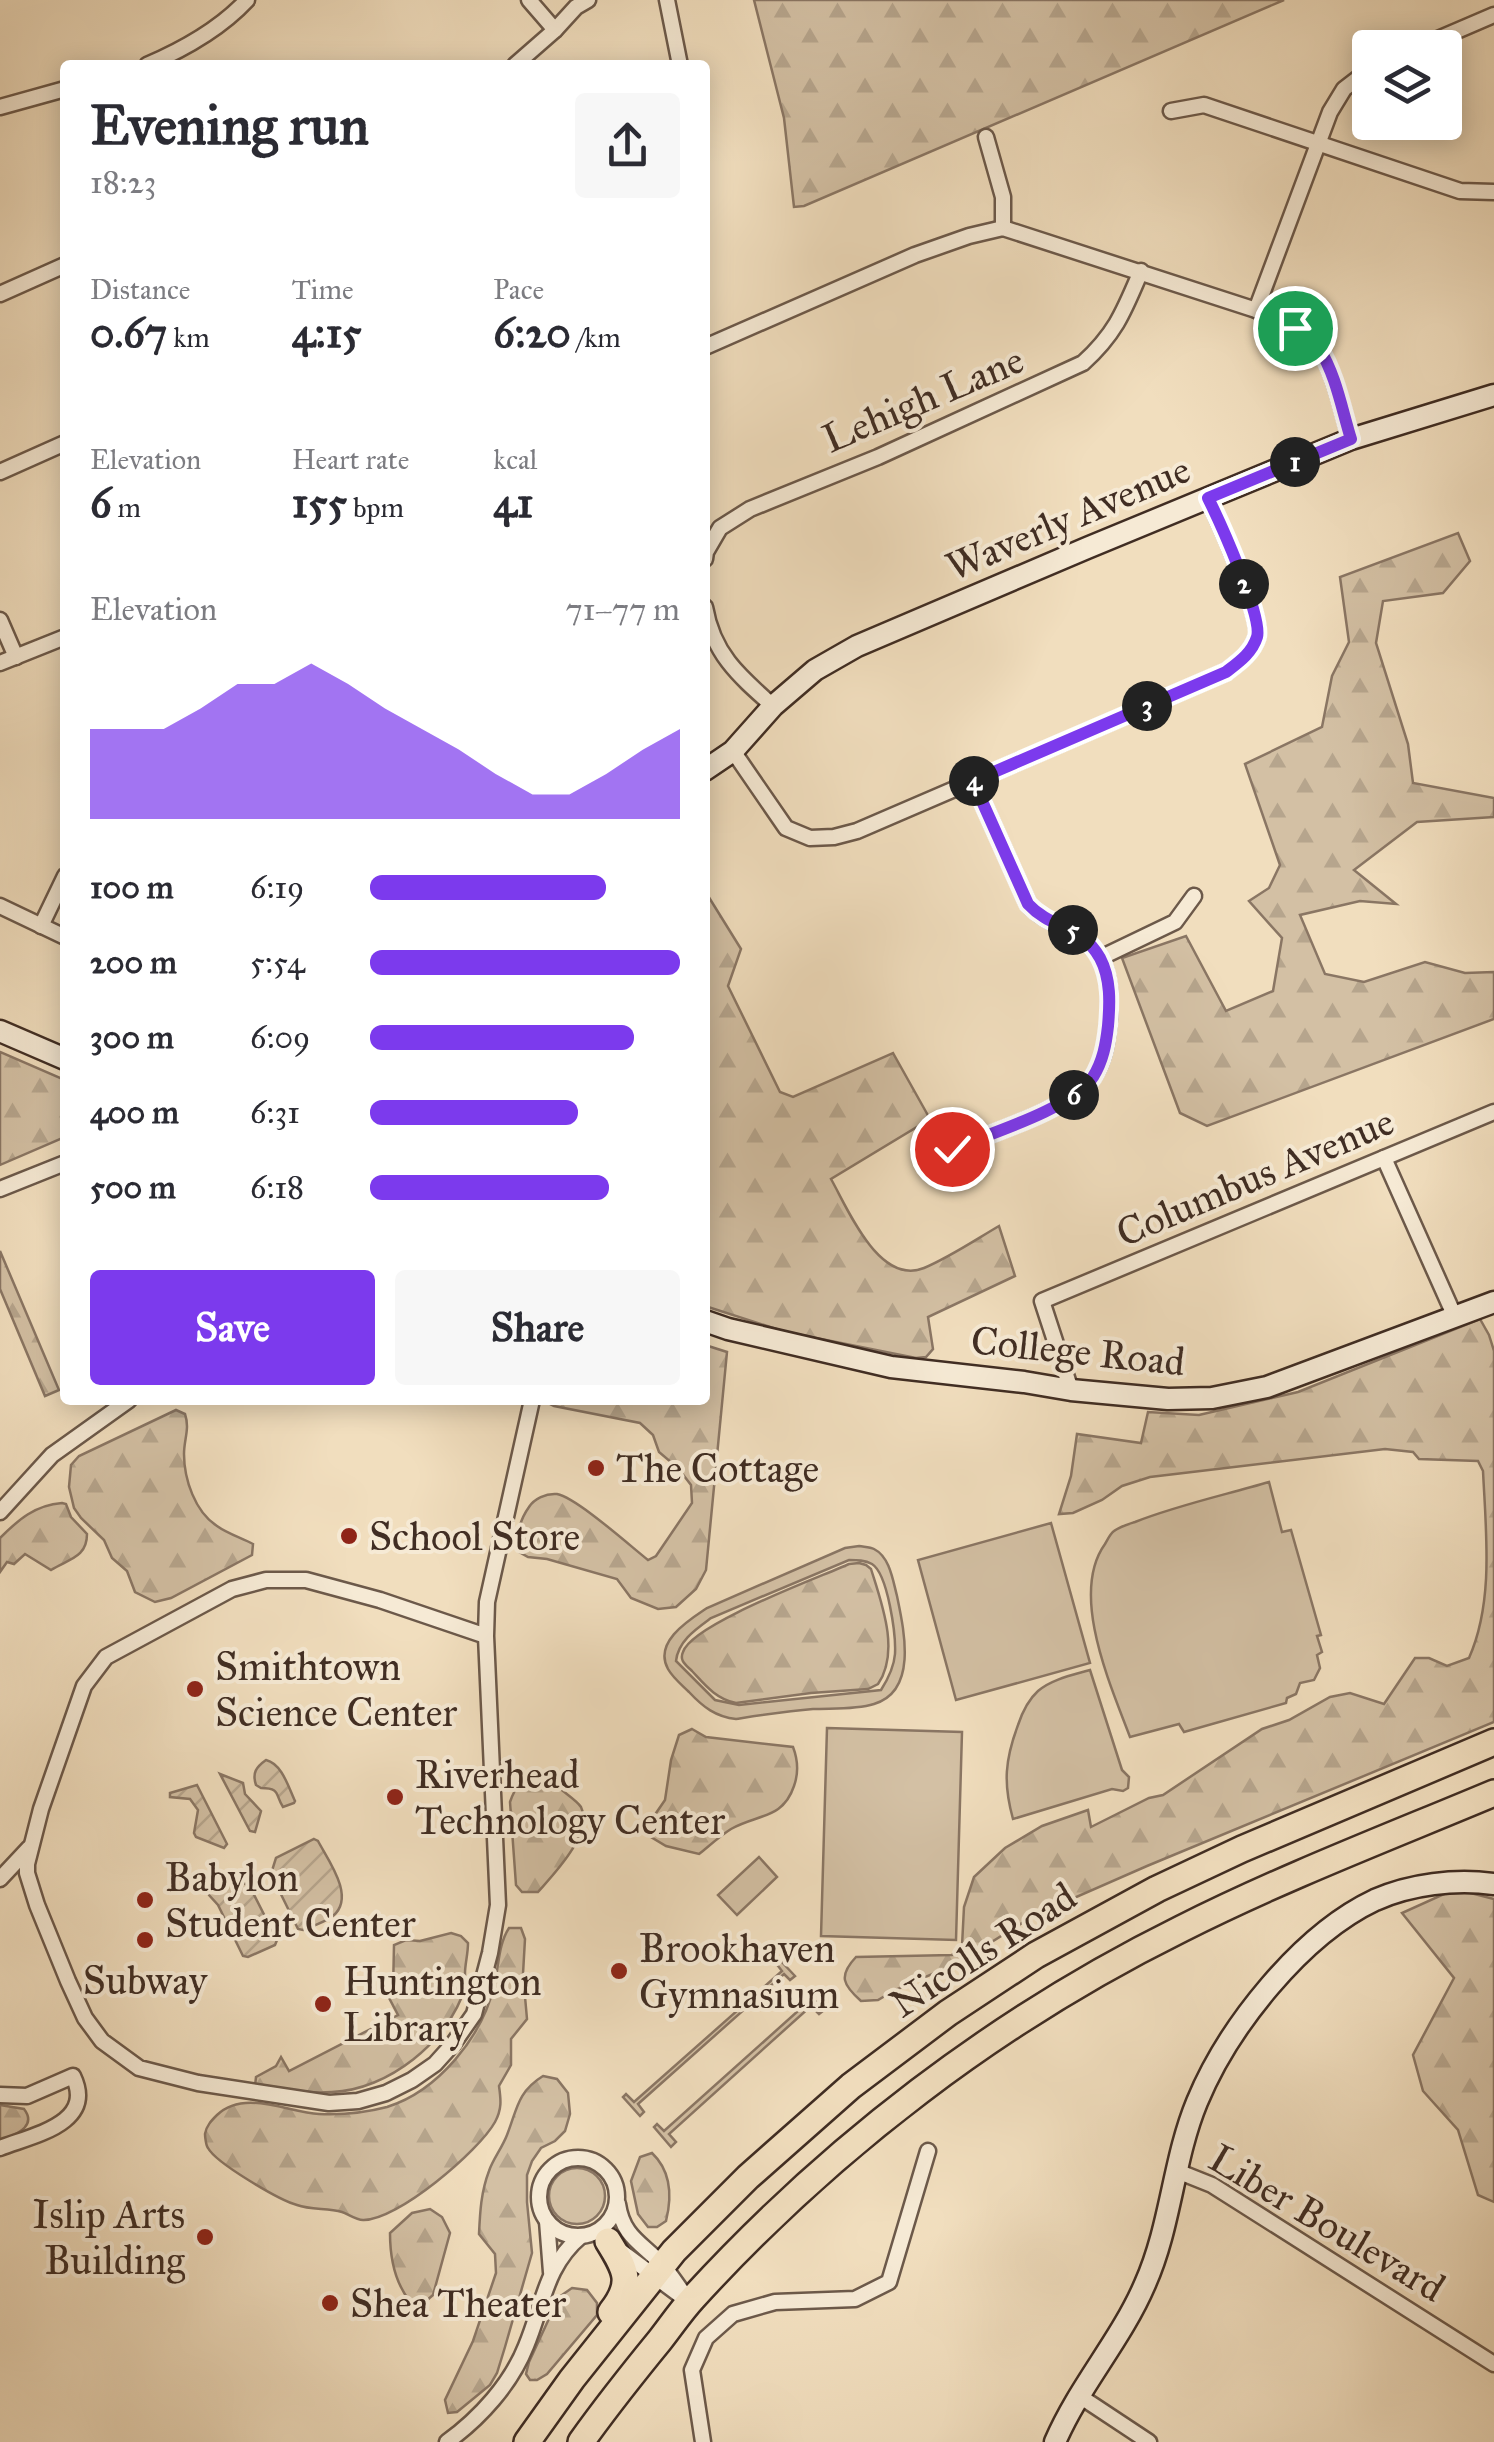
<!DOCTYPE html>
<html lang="en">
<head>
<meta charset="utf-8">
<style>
	:root { --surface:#fff; --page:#f7f7f7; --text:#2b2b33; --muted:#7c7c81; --accent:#7c3aed }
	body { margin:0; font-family:"IM FELL Great Primer",serif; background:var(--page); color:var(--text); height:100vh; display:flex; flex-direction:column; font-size:38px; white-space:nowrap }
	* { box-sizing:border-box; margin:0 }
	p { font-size:32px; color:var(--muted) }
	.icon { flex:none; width:55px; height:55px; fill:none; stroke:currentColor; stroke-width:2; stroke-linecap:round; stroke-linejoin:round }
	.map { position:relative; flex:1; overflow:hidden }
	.sheet { position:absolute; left:60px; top:60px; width:650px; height:1345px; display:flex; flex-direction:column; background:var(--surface); border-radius:10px; box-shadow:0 5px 25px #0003 }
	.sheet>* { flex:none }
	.controls { position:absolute; left:1352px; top:30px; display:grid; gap:20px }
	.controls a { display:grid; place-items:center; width:110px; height:110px; border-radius:10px; background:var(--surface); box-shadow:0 5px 25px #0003; font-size:50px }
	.pin { position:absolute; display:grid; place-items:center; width:85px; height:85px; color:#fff; margin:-42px; border:5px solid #fff; border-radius:50%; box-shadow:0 2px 10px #0007 }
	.km { position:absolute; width:50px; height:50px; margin:-25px; border-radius:50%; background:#222; color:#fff; font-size:28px; line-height:50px; text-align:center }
	.round { display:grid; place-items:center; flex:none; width:105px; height:105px; border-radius:10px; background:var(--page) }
	.head { display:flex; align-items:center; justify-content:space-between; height:170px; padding:0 30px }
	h1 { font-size:55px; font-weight:800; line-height:75px }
	.stats { display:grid; grid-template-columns:repeat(3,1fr); gap:15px; height:170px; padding:10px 30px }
	.stats div { display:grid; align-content:center }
	.stats b { font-size:42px; font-weight:800 }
	.stats small { font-size:28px; font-weight:400 }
	.stats p { font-size:28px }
	.chart { height:280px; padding:20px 30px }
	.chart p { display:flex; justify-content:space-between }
	.chart svg { width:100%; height:180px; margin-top:10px; fill:var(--accent); opacity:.7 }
	.action { display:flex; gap:20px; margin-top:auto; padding:20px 30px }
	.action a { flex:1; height:115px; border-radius:10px; background:var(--accent); color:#fff; font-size:40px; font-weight:800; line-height:115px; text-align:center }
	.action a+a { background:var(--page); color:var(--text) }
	ul { padding:0 30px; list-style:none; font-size:32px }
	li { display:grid; grid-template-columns:160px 120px 1fr; align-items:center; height:75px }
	li i { height:25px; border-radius:12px; background:var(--accent) }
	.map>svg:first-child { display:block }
</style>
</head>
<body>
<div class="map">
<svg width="1494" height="2442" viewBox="0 0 1494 2442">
	<defs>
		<pattern id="forest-firs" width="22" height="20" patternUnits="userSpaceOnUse" patternTransform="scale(2.5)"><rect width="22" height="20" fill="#d3c0a4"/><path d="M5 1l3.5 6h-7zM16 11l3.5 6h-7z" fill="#b6a58d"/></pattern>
		<pattern id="garden-furrows" width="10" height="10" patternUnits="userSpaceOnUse" patternTransform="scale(2.5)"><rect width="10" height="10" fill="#d3c0a4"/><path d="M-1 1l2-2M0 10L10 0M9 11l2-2" fill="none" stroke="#b6a58d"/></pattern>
	</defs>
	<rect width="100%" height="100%" fill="#f1debe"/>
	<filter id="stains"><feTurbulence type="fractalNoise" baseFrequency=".002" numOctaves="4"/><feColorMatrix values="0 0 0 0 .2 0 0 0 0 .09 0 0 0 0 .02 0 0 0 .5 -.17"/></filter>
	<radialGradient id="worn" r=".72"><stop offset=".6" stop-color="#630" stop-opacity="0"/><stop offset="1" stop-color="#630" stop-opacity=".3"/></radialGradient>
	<g fill="#d3c0a4" stroke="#8a7664" stroke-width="2.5" fill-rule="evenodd">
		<path d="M 1269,1482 L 1282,1532 L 1291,1530 L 1321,1635 L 1317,1636 L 1322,1652 L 1317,1655 L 1320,1668 L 1314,1680 L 1300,1683 L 1296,1694 L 1287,1698 L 1286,1703 L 1184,1732 L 1179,1724 L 1130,1737 C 1111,1686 1069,1594 1105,1544 C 1108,1539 1110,1534 1114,1531 C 1119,1527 1129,1524 1135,1522 C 1178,1505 1225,1495 1269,1482 Z"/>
		<path d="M 1051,1523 L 1090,1663 L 956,1700 L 918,1560 Z"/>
		<path d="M 859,1546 C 864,1547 870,1547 874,1549 C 890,1557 893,1581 897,1596 C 904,1630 918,1691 874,1704 C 855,1710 832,1708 813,1709 C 787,1711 762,1715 736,1719 C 716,1717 703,1707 689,1692 C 682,1685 673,1678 668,1669 C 653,1642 689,1620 707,1608 L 845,1548 ZM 849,1560 C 857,1560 865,1560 872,1564 C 888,1574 896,1635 895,1654 C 894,1667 888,1679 881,1690 L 739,1705 L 715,1700 L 676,1661 C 678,1641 696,1629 711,1618 Z"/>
		<path d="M 1090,1670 L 1122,1770 L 1129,1777 L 1128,1788 L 1123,1791 L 1112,1789 L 1013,1819 C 1003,1783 1005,1760 1018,1725 C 1022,1713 1028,1700 1038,1691 C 1052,1679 1073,1675 1090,1670 Z"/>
		<path d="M 827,1728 L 962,1732 L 956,1940 L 821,1936 Z"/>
		<path d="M 759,1857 L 777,1877 L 737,1915 L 718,1895 Z"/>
		<path d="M 779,1959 L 795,1976 L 790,1980 L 784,1974 L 638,2104 L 644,2112 L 640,2116 L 623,2097 L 626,2094 L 634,2102 L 782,1971 L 775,1962 Z"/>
		<path d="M 807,1992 L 824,2010 L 819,2014 L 811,2006 L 669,2134 L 676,2142 L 671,2147 L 654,2127 L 657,2124 L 664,2131 L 808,2002 L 803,1995 Z"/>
		<circle cx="577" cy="2196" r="28"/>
	</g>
	<g fill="url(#forest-firs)" stroke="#8a7664" stroke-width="2.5">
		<path d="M 754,0 L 1284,0 L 804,206 L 794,207 L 784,118 Z"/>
		<path d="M 1458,533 L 1470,561 L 1443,593 L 1383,601 L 1376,643 L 1408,744 L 1413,783 L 1494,798 L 1494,817 L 1417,822 L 1354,870 L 1396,904 L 1360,901 L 1300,915 L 1325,974 L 1364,982 L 1425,962 L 1465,973 L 1494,972 L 1494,1019 L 1207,1126 L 1180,1113 L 1122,958 L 1186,936 L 1226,1011 L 1273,991 L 1282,938 L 1249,901 L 1269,888 L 1280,865 L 1245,764 L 1322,727 L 1332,676 L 1349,642 L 1340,577 Z"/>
		<path d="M 705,891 L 741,949 L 728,986 L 780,1092 L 793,1097 L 893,1053 L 930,1119 L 831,1179 C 848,1209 879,1286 924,1268 C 950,1257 975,1240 999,1226 L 1015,1276 L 928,1317 L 933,1349 L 926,1357 L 916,1358 L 786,1332 L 705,1306 Z"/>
		<path d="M 0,1052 L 65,1080 L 65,1137 L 0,1165 Z"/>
		<path d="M 0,1251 L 59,1390 L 45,1396 L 0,1289 Z"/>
		<path d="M 1480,1319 L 1489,1335 L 1494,1351 L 1494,1722 L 1147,1866 L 1035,1915 L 958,1963 L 895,1990 L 878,2000 L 861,2001 C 843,1985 838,1976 856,1957 L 952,1955 L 962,1946 L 964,1907 L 974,1877 L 1005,1848 L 1042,1826 L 1088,1810 L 1091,1827 L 1149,1798 L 1163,1795 L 1262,1729 L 1289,1720 L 1330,1697 L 1350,1693 L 1384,1704 L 1415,1658 L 1429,1658 L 1447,1666 L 1469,1658 C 1494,1602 1486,1533 1483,1471 L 1478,1461 L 1419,1459 L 1413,1452 L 1385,1449 L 1150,1477 L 1122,1486 L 1102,1500 L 1073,1513 L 1059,1514 L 1071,1476 L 1077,1434 L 1141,1443 L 1148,1412 L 1199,1415 L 1298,1392 Z"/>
		<path d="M 705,1345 L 727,1352 L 706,1570 L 696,1589 L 676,1607 L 658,1609 L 631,1598 L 617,1579 L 547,1559 L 528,1557 L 519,1552 C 516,1536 519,1521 529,1507 C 534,1499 546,1493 557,1494 C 577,1498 629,1545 648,1560 L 656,1556 L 692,1503 L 691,1485 L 678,1468 L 659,1452 L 653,1435 L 640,1423 L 554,1406 L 542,1400 L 705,1400 Z"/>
		<path d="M 176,1410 L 185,1414 C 190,1429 184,1439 184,1454 C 184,1479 195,1512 217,1526 C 228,1534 242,1538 253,1544 L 252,1555 L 171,1598 L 155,1602 L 135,1592 L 127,1571 L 112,1558 L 104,1540 L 81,1518 L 74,1508 L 69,1487 L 71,1465 L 79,1456 Z"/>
		<path d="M 62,1503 L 66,1504 L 71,1517 L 87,1534 C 87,1558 68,1559 51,1570 L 25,1554 L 14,1564 L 7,1562 L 0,1572 L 0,1538 C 18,1520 35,1505 62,1503 Z"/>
		<path d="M 859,1563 L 866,1565 L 871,1569 C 882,1604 900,1652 878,1684 L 868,1689 L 811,1693 L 736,1703 C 716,1699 705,1685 692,1671 C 686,1665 679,1661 683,1652 C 692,1624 818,1578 849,1564 Z"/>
		<path d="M 692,1729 L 706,1737 L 793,1747 C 798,1760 799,1772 794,1786 C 783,1819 758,1814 731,1829 C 720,1836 709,1846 699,1854 L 666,1846 L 651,1837 L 652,1819 L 665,1800 L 671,1760 L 679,1735 Z"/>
		<path d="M 536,1773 C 547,1776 554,1783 563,1791 C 568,1795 578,1802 581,1807 C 594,1833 553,1875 538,1892 L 522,1892 L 516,1885 L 510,1802 C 515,1787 521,1780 536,1773 Z"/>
		<path d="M 1455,1889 L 1494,1899 L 1494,2202 L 1478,2195 L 1458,2130 L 1423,2091 L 1413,2055 L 1454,1978 L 1402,1913 Z"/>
		<path d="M 509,1928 L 521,1928 L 525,1939 L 523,1974 L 527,2019 L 511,2039 L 511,2065 L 499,2086 C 501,2100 502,2109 495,2122 C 479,2151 397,2221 363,2220 C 356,2220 348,2214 342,2212 C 327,2208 311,2210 297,2205 C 279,2200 216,2163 208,2148 C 206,2146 205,2136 205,2134 C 206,2126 212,2120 217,2115 C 244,2089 287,2112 319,2114 C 342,2115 364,2113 387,2107 C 438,2091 482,2037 494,1986 C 499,1967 498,1945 509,1928 Z"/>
		<path d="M 451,1933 L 461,1936 L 468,1943 C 468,1954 465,1964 465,1973 C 465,1986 469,1976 465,1988 C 448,2042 388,2090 332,2092 C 307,2094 279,2090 255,2086 L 256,2077 L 276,2066 L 281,2057 L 289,2071 L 398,2015 L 387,1994 L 393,1991 L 394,1945 L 406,1940 L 420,1941 Z"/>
		<path d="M 543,2076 L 557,2079 L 568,2093 L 570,2114 L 565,2131 L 555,2141 L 541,2148 L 532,2161 L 527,2175 L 527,2202 L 532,2253 L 505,2347 L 497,2373 L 490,2385 L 457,2412 L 448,2413 L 445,2400 L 473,2341 L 496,2273 L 495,2254 L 479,2234 C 480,2212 481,2192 489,2171 C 493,2159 502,2148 507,2135 C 517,2110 517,2092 543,2076 Z"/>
		<path d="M 0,2105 L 24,2109 C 38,2127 14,2135 0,2142 Z"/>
		<path d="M 652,2153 C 671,2171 672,2197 666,2221 L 657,2227 L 648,2227 L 638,2214 L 631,2181 L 640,2157 Z"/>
		<path d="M 430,2209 L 442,2217 L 450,2233 L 433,2295 L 425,2302 L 409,2300 C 395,2282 390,2256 390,2233 L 412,2213 Z"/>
		<path d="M 572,2288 L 587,2290 L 597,2303 L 597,2315 L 547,2374 L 537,2380 L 530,2380 L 526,2374 L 529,2362 L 559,2297 Z"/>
	</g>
	<g fill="url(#garden-furrows)" stroke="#8a7664" stroke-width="2.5">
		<path d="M 266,1760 C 282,1764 288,1786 295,1801 L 294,1803 L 283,1807 C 275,1795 281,1788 261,1788 L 256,1785 C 252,1773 256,1767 266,1760 Z"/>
		<path d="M 220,1774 L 243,1783 L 245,1794 L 261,1811 L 255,1832 L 250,1831 Z"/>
		<path d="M 197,1785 L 227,1844 L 224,1848 L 196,1837 L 194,1833 L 198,1810 L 190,1799 L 170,1797 L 170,1793 Z"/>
		<path d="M 314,1839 L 318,1841 C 328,1860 356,1897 333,1916 C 325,1922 313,1926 303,1930 L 298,1929 L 271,1874 L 276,1858 Z"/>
		<path d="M 234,1880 L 249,1885 L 277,1940 L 275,1945 L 248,1957 L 243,1956 L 218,1905 L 209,1895 L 209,1892 Z"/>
	</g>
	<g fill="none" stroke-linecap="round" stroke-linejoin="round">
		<defs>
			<g id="street">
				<path d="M 529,0 L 555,30"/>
				<path d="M 667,0 L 680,65"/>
				<path d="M 1417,48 L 1494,15"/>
				<path d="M 147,65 C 182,50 221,28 247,0"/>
				<path d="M 515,65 L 555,30 L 576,7 L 588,0"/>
				<path d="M 0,107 L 65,89"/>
				<path d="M 1171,111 L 1204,105 L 1460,191 L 1494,192"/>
				<path d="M 986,137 L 1003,197 L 1003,228"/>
				<path d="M 0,294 L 65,265"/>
				<path d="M 1256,310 L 1330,112 L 1344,89 L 1370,69"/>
				<path d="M 705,347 L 915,255 L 969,236 L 1003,228 L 1256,310 C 1276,317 1298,326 1313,341 C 1333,362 1342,411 1351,439"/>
				<path d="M 0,472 L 65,443"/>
				<path d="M 705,559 L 706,552 L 720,528 L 750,509 L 878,457 L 1083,363 C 1116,333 1124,311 1141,271"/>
				<path d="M 705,607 C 713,654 739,676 773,706"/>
				<path d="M 0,620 L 16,657"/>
				<path d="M 0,663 L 65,637"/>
				<path d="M 733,751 L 786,828 L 810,838 L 834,837 L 857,831 L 1226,672 C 1239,662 1252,653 1257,637 C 1263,617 1219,521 1208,498"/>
				<path d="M 0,906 L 65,937"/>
				<path d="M 41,926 L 65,876"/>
				<path d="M 1100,958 L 1175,922 L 1194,896"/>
				<path d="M 951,1149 C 988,1134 1072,1109 1093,1077 C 1105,1059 1107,1039 1109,1018 C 1110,998 1110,976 1100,958 C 1081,925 1051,930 1028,904 L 973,781"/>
				<path d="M 1384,1158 L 1455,1317"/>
				<path d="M 0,1189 L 65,1163"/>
				<path d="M 1071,1390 L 1042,1301 L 1494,1112"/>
				<path d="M 0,1512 L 52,1455 L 129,1400"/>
				<path d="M 486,1636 L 380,1600 L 306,1580 L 266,1580 L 232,1589 L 106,1657 L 84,1686 L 41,1809 L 27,1864 L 27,1873 L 37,1905 L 68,1981 L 85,2018 L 102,2041 L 139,2068 L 198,2083 L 329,2103 L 358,2101 L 386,2093 L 412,2080 L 435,2064 L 453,2044 L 474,2014 L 490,1953 L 498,1905 L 486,1636 L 487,1602 L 532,1400"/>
				<path d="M 0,1879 L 29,1848"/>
				<path d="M 0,2095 L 27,2096 L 73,2076 C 96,2124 33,2135 0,2148"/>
				<circle cx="578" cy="2197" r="39"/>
				<path d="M 1177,2171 L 1212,2185 L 1494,2364"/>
				<path d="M 618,2204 C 623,2239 645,2244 665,2268 C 674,2279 681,2291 690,2302"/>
				<path d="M 547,2221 L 551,2272"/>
				<path d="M 622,2252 L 681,2296"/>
				<path d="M 1078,2395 L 1149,2442"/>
				<path d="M 447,2442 C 480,2418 511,2384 526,2346 C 543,2306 545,2266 581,2236"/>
				<path d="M 703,2442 L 692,2370 L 706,2338 L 733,2314 L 775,2302 L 855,2299 L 889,2282 L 928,2151"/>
			</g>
			<g id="secondary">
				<path d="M 705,770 L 733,751 L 773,706 L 815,670 L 857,646 L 1087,548 L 1351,439 L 1494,395"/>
				<path d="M 0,1031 L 65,1059"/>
				<path d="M 705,1321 L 728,1329 L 891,1367 L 1024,1382 L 1071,1390 L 1168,1399 L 1212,1398 L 1267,1387 L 1494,1302"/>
				<path d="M 1055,2442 C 1079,2386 1121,2340 1145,2284 C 1171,2226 1173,2160 1197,2102 C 1228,2027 1301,1935 1375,1900 C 1411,1884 1455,1879 1494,1884"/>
			</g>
			<g id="highway">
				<path d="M 608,2241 C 626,2270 634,2283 611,2312"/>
				<path d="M 527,2442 L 572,2379 L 674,2251 L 748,2177 L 851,2086 L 948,2013 L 1036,1955 L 1157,1889 L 1242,1849 L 1494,1742"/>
				<path d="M 581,2442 C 606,2407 633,2373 660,2340 C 671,2326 681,2311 693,2298 C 831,2147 997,2020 1181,1929 C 1282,1878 1389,1837 1494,1793"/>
			</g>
		</defs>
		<use href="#street" stroke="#6c594a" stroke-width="19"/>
		<use href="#secondary" stroke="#402d23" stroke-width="25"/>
		<use href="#highway" stroke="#402d23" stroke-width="30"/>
		<use href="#street" stroke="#f6ead5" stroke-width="14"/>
		<use href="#secondary" stroke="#f6ead5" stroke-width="20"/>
		<use href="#highway" stroke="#f1debe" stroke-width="25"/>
	</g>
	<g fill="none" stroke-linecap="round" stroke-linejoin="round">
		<defs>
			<path id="route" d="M 952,1149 C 988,1134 1072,1109 1093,1077 C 1103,1061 1106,1044 1108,1026 C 1110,1003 1111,979 1100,958 C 1081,924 1052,930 1028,904 L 973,781 L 1226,672 C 1239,662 1252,653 1257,637 C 1263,617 1219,520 1208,498 L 1351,439 C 1342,410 1336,375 1319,348 C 1313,339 1304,334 1295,328"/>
		</defs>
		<use href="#route" stroke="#fff" stroke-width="20"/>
		<use href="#route" stroke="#7c3aed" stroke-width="12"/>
	</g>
	<g fill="#8f2418" stroke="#f6ead5" stroke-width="4">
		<circle cx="596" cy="1468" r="10"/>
		<circle cx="349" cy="1536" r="10"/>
		<circle cx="195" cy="1689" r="10"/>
		<circle cx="395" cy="1797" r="10"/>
		<circle cx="145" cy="1900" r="10"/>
		<circle cx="145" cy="1940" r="10"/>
		<circle cx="619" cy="1971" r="10"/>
		<circle cx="323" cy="2004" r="10"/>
		<circle cx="205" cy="2237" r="10"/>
		<circle cx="330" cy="2303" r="10"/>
	</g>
	<g text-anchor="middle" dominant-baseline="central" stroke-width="8" stroke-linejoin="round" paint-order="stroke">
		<g font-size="40" fill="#402d23" stroke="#f6ead5">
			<text transform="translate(923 399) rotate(-23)">Lehigh Lane</text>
			<text transform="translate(1068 518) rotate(-23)">Waverly Avenue</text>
			<text transform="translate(1255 1177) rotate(-23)">Columbus Avenue</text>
			<text transform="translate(1078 1351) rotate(6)">College Road</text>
			<text transform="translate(983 1950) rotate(-33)">Nicolls Road</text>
			<text transform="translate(1327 2223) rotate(31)">Liber Boulevard</text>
		</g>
		<g font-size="40" fill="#402d23" stroke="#f6ead5" text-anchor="start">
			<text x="616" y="1468">The Cottage</text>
			<text x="369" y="1536">School Store</text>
			<text x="215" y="1666">Smithtown<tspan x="215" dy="46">Science Center</tspan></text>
			<text x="415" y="1774">Riverhead<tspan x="415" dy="46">Technology Center</tspan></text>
			<text x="165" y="1877">Babylon<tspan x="165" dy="46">Student Center</tspan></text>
			<text x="639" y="1948">Brookhaven<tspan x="639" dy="46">Gymnasium</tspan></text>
			<text x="145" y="1980" text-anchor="middle">Subway</text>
			<text x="343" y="1981">Huntington<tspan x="343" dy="46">Library</tspan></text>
			<text x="185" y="2214" text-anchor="end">Islip Arts<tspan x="185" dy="46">Building</tspan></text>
			<text x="350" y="2303">Shea Theater</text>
		</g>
	</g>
	<rect width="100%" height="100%" filter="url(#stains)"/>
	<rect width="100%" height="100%" fill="url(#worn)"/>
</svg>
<div class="controls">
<a><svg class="icon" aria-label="layers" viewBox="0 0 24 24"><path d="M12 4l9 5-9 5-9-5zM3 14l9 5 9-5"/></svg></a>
</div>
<div class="pin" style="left:1295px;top:328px;background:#1e9e55"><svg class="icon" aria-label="arrive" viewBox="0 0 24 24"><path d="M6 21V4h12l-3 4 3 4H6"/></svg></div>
<div class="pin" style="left:952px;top:1149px;background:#d93025"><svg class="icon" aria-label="check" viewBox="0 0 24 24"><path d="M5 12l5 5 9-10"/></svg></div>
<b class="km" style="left:1295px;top:462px">1</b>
<b class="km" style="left:1244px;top:584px">2</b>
<b class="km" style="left:1147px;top:706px">3</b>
<b class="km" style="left:974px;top:781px">4</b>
<b class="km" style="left:1073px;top:930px">5</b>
<b class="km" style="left:1074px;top:1095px">6</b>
<section class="sheet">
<div class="head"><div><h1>Evening run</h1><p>18:23</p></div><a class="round"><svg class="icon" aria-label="share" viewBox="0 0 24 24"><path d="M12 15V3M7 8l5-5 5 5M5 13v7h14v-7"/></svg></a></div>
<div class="stats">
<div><p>Distance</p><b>0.67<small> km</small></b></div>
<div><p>Time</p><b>4:15</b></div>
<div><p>Pace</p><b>6:20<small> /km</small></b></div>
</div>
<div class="stats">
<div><p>Elevation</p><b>6<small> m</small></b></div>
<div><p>Heart rate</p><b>155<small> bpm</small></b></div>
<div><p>kcal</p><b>41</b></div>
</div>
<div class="chart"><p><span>Elevation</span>71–77 m</p>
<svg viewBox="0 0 160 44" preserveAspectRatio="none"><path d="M0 44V22L10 22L20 22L30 17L40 11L50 11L60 6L70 11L80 17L90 22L100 27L110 33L120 38L130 38L140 33L150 27L160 22V44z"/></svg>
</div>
<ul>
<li><b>100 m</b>6:19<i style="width:76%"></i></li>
<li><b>200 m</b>5:54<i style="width:100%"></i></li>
<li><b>300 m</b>6:09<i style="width:85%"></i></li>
<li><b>400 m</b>6:31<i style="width:67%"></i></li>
<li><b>500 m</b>6:18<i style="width:77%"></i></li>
</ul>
<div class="action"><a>Save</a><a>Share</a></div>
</section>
</div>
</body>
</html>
